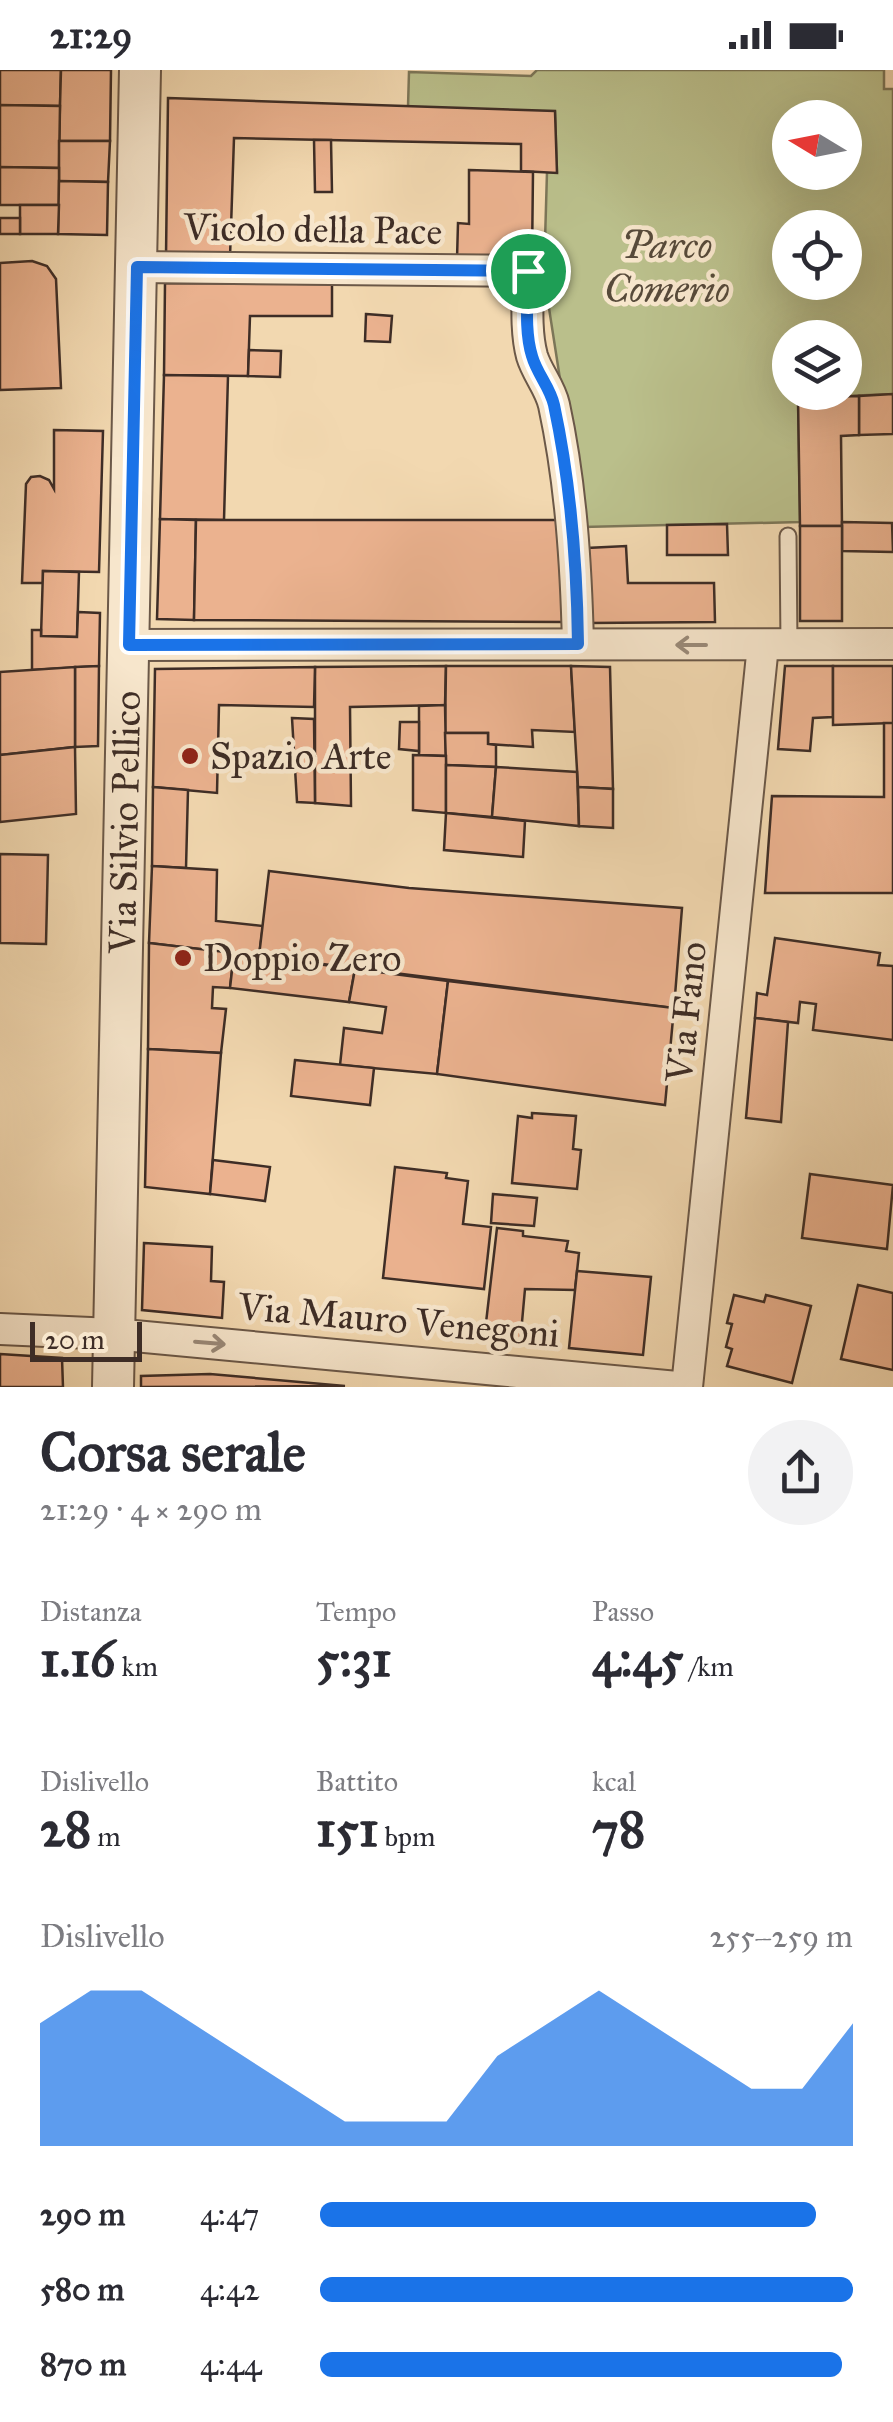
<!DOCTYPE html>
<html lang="it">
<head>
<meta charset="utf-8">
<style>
	:root { --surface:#fff; --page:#f2f2f3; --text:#2b2b33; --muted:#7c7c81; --accent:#1a73e8 }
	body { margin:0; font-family:"IM FELL Great Primer",serif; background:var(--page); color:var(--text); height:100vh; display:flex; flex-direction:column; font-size:38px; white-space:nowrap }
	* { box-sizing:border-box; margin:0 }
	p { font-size:32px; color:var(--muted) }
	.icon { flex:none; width:55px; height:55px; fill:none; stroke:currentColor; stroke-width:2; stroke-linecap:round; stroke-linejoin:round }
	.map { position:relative; height:1317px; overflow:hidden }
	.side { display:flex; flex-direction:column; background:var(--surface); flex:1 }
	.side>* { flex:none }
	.needle { width:65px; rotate:280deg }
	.tools { position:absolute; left:772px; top:30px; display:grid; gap:20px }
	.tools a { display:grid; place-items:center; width:90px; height:90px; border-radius:50%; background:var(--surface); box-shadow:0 10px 40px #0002; font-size:50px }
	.scale { position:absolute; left:30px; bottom:25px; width:112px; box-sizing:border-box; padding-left:10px; border:5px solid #3e2d26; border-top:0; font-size:28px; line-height:35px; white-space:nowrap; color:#3e2d26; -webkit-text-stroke:8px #f7e6cc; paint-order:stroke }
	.pin { position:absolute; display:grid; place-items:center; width:85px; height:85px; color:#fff; margin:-42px; border:5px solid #fff; border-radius:50%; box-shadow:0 2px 10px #0007 }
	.round { display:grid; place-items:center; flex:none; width:105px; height:105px; border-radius:52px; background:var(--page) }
	.overview { display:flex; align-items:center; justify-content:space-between; height:170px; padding:0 40px }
	h1 { font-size:55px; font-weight:700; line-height:75px }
	.figures { display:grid; grid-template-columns:repeat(3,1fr); gap:15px; height:170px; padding:10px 40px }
	.figures div { display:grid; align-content:center }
	.figures b { font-size:50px; font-weight:700 }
	.figures small { font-size:28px; font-weight:400 }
	.figures p { font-size:28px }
	.chart { height:280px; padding:20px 40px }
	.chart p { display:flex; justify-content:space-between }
	.chart svg { width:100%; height:180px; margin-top:10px; fill:var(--accent); opacity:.7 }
	ul { padding:0 40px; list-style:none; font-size:32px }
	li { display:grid; grid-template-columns:160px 120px 1fr; align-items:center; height:75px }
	li i { height:25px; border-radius:12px; background:var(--accent) }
	.status { display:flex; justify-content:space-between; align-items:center; height:70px; padding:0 50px; background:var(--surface); direction:ltr }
	.status svg { height:28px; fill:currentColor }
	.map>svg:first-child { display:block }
</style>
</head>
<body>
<div class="status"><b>21:29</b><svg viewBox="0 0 49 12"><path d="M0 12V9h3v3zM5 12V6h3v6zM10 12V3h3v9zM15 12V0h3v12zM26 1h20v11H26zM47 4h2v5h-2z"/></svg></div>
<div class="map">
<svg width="893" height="1317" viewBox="0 0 893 1317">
	<rect width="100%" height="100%" fill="#f2d8b0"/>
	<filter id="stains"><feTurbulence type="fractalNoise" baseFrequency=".002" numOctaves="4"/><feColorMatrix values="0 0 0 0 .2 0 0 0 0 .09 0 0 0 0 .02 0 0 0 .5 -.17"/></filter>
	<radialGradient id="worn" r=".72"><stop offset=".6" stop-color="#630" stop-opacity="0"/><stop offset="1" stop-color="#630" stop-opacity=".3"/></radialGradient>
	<path fill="#babf8b" stroke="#7c7658" stroke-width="2.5" fill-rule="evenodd" d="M 537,0 L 884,0 L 884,19 L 893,19 L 893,324 L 798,328 L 800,452 L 583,457 L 544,206 L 547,102 L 557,102 L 555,42 L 408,37 L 409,2 L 531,6 ZM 790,48 L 845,48 L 845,102 L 790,102 ZM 790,158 L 845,158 L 845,212 L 790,212 ZM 790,268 L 845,268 L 845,322 L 790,322 Z"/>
	<g fill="#ebb28f" stroke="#3e2d26" stroke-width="2.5">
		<path d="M 0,0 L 61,0 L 60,36 L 0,35 Z"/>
		<path d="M 61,0 L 111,0 L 110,71 L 59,71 Z"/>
		<path d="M 168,28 L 555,41 L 557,103 L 521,101 L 521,74 L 234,68 L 230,187 L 166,186 Z"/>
		<path d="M 0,35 L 60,36 L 59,98 L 0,97 Z"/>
		<path d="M 314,70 L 331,70 L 332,122 L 315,122 Z"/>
		<path d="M 59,71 L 110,71 L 108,112 L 59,111 Z"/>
		<path d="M 0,97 L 59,98 L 59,135 L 0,135 Z"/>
		<path d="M 469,100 L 533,102 L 532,189 L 457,189 L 458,153 L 469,154 Z"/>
		<path d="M 59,111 L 108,112 L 107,165 L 58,164 Z"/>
		<path d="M 20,135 L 59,135 L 58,164 L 20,164 Z"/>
		<rect x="0" y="148" width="20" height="16"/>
		<path d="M 32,191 L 47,196 L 56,209 L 61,318 L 0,320 L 0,193 Z"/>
		<path d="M 165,213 L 332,214 L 332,246 L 250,246 L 248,306 L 164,305 Z"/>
		<path d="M 366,244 L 392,246 L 390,272 L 365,271 Z"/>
		<path d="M 249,280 L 281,281 L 280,307 L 248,306 Z"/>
		<path d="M 164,305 L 228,306 L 224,450 L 160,449 Z"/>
		<path d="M 893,324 L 893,364 L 859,365 L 859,326 Z"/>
		<path d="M 859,326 L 859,365 L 841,366 L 842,456 L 800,456 L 798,328 Z"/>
		<path d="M 54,360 L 103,361 L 99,502 L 43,501 L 43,513 L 22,513 L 26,414 L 31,407 L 40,406 L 49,410 L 54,419 Z"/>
		<path d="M 160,449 L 196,450 L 194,550 L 157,549 Z"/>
		<path d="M 196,450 L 562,450 L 565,552 L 194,550 Z"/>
		<path d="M 842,452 L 892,453 L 893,482 L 842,481 Z"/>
		<path d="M 727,454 L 728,485 L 667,485 L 667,455 Z"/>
		<rect x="800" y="456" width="42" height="95"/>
		<path d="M 626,476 L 628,513 L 714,513 L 715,552 L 589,553 L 587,478 Z"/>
		<path d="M 43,501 L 79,502 L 77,567 L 41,566 Z"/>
		<path d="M 78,542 L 100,543 L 99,596 L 32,600 L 32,560 L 41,560 L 41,566 L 77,567 Z"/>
		<path d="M 99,596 L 98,676 L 75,677 L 75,597 Z"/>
		<path d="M 446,596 L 445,635 L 350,637 L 351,736 L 315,733 L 315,597 Z"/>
		<path d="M 446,596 L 571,596 L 575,662 L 532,660 L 533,677 L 488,674 L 488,663 L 445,663 Z"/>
		<path d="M 571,596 L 610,597 L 613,719 L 578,717 Z"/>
		<path d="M 785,596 L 833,596 L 833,647 L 813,648 L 810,681 L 778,679 Z"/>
		<path d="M 833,596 L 893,596 L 893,653 L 833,655 Z"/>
		<path d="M 75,597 L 75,677 L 0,685 L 0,602 Z"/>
		<path d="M 315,597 L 314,637 L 219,635 L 217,723 L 153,717 L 155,599 Z"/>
		<path d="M 445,635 L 446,686 L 419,685 L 419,636 Z"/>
		<path d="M 292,648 L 314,649 L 315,733 L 297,732 Z"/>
		<path d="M 400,652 L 419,652 L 419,681 L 399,679 Z"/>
		<path d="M 884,653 L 893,653 L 893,823 L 765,823 L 772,726 L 884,727 Z"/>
		<path d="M 445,663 L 488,663 L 488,674 L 496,675 L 496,697 L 446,695 Z"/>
		<path d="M 75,677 L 76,744 L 0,752 L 0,685 Z"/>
		<path d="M 413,685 L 446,686 L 446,743 L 413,740 Z"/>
		<path d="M 446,695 L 496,697 L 492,747 L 446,743 Z"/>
		<path d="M 496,697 L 577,702 L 579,756 L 492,747 Z"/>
		<path d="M 153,717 L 188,720 L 186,798 L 152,796 Z"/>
		<path d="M 578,717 L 613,719 L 613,758 L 579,756 Z"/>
		<path d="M 446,743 L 525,751 L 523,787 L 444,780 Z"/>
		<path d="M 0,784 L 48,785 L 46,874 L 0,873 Z"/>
		<path d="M 152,796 L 217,800 L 216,851 L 263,856 L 259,886 L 149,873 Z"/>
		<path d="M 269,801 L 409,818 L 682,838 L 674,938 L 259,886 Z"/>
		<path d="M 775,868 L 880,883 L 878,895 L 893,896 L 893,970 L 813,960 L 816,934 L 800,932 L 798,953 L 755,948 L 757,923 L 767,925 Z"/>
		<path d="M 149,873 L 234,883 L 230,918 L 213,917 L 212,938 L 226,939 L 221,983 L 148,979 Z"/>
		<path d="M 234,883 L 355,899 L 349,932 L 230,918 Z"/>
		<path d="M 355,899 L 448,911 L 437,1004 L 340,995 L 344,958 L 382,963 L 386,937 L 349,932 Z"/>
		<path d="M 448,911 L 674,938 L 665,1035 L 437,1004 Z"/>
		<path d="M 755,948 L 788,952 L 781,1052 L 746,1048 Z"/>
		<path d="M 148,979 L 221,983 L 210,1124 L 145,1117 Z"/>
		<path d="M 295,990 L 374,998 L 370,1035 L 291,1026 Z"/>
		<path d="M 532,1043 L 576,1046 L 573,1079 L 581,1080 L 577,1119 L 512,1113 L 518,1046 L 532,1048 Z"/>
		<path d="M 213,1090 L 270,1097 L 265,1131 L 210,1124 Z"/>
		<path d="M 395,1097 L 447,1103 L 446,1108 L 468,1111 L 463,1154 L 491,1157 L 484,1219 L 383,1208 Z"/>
		<path d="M 810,1104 L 893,1115 L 887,1179 L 802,1168 Z"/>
		<path d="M 493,1124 L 537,1128 L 534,1156 L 491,1153 Z"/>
		<path d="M 497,1158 L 523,1161 L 523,1166 L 568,1171 L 566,1181 L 579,1183 L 575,1220 L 525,1219 L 520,1274 L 484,1270 Z"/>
		<path d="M 144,1173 L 212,1177 L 211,1211 L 224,1212 L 222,1248 L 142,1240 Z"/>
		<path d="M 577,1201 L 651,1207 L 643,1285 L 569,1278 Z"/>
		<path d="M 858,1215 L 893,1223 L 893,1300 L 841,1289 Z"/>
		<path d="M 734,1225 L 764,1232 L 766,1225 L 811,1236 L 792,1313 L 727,1296 L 732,1279 L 726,1277 L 732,1254 L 727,1253 Z"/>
		<path d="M 0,1284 L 62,1288 L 63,1317 L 0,1317 Z"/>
		<path d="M 210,1304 L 345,1316 L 141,1317 L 141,1306 Z"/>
	</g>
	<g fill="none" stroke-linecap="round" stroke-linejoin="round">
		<defs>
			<path id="service" d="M 788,466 L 789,575"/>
			<g id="minor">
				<path d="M 137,197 L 528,201 C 528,228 525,260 532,286 C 537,303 550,317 554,335 C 571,414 576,494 578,574"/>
				<path d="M 129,575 L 893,574"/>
				<path d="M 0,1259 L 113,1264 L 677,1317"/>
				<path d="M 687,1317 L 763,575"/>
			</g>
			<g id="tertiary">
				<path id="s1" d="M 113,1317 L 140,0"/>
			</g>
		</defs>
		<use href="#service" stroke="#6b5848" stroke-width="19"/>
		<use href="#minor" stroke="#6b5848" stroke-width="34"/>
		<use href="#tertiary" stroke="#6b5848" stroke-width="44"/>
		<use href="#service" stroke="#f7e6cc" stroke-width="15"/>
		<use href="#minor" stroke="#f7e6cc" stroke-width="30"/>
		<use href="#tertiary" stroke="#f7e6cc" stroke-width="40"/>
	</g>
	<defs><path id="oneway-shaft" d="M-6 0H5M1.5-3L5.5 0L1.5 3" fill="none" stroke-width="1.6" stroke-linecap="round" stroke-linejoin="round" transform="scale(2.5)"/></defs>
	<g stroke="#9a8a79">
		<use href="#oneway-shaft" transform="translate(691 575) rotate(-180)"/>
		<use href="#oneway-shaft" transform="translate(210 1273) rotate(5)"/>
	</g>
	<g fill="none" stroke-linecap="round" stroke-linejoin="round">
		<defs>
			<path id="route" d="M 137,197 L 528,201 C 528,229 524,260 532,286 C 537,304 550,317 554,335 C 571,414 577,494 578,574 L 129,575 Z"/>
		</defs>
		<use href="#route" stroke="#fff" stroke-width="20"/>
		<use href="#route" stroke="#1a73e8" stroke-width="12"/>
	</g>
	<g fill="#8f2418" stroke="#f7e6cc" stroke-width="4">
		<circle cx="190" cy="686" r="10"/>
		<circle cx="183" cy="888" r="10"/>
	</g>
	<g text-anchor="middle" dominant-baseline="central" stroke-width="9" stroke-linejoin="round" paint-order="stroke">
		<g font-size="38" fill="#3e2d26" stroke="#f7e6cc">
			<text transform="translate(313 159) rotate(1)">Vicolo della Pace</text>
			<text stroke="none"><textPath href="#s1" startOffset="565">Via Silvio Pellico</textPath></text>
			<text transform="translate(686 942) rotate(-84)">Via Fano</text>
			<text transform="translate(399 1250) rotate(5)">Via Mauro Venegoni</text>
		</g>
		<g font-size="38" font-style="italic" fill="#574a3a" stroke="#f7e6cc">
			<text x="667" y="175">Parco<tspan x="667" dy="44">Comerio</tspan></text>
		</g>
		<g font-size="38" fill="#3e2d26" stroke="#f7e6cc" text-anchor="start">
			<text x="210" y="686">Spazio Arte</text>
			<text x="203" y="888">Doppio Zero</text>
		</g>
	</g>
	<rect width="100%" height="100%" filter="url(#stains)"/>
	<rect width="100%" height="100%" fill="url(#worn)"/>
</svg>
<div class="tools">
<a><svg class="needle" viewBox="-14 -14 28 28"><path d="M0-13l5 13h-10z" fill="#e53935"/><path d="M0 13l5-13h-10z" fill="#7c7c81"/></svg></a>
<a><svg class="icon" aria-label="locate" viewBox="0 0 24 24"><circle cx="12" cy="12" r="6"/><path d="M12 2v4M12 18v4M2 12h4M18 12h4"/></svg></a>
<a><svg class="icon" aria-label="layers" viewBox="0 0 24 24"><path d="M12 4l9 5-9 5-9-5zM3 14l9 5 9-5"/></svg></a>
</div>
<div class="scale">20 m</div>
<div class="pin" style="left:528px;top:201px;background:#1e9e55"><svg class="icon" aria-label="arrive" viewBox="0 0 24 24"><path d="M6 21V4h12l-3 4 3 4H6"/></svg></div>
</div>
<section class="side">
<div class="overview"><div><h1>Corsa serale</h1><p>21:29 · 4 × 290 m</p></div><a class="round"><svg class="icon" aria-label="share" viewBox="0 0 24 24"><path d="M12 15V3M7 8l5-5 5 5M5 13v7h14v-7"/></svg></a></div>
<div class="figures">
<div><p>Distanza</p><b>1.16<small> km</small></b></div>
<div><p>Tempo</p><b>5:31</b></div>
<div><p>Passo</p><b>4:45<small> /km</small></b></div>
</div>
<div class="figures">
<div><p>Dislivello</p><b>28<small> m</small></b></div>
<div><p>Battito</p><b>151<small> bpm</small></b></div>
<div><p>kcal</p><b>78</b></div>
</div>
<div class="chart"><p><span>Dislivello</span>255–259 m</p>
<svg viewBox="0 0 160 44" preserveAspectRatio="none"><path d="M0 44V14L10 6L20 6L30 14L40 22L50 30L60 38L70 38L80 38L90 22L100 14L110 6L120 14L130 22L140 30L150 30L160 14V44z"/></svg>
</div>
<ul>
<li><b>290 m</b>4:47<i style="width:93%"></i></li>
<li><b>580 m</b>4:42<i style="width:100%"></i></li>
<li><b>870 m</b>4:44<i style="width:98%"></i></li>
</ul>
</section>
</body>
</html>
